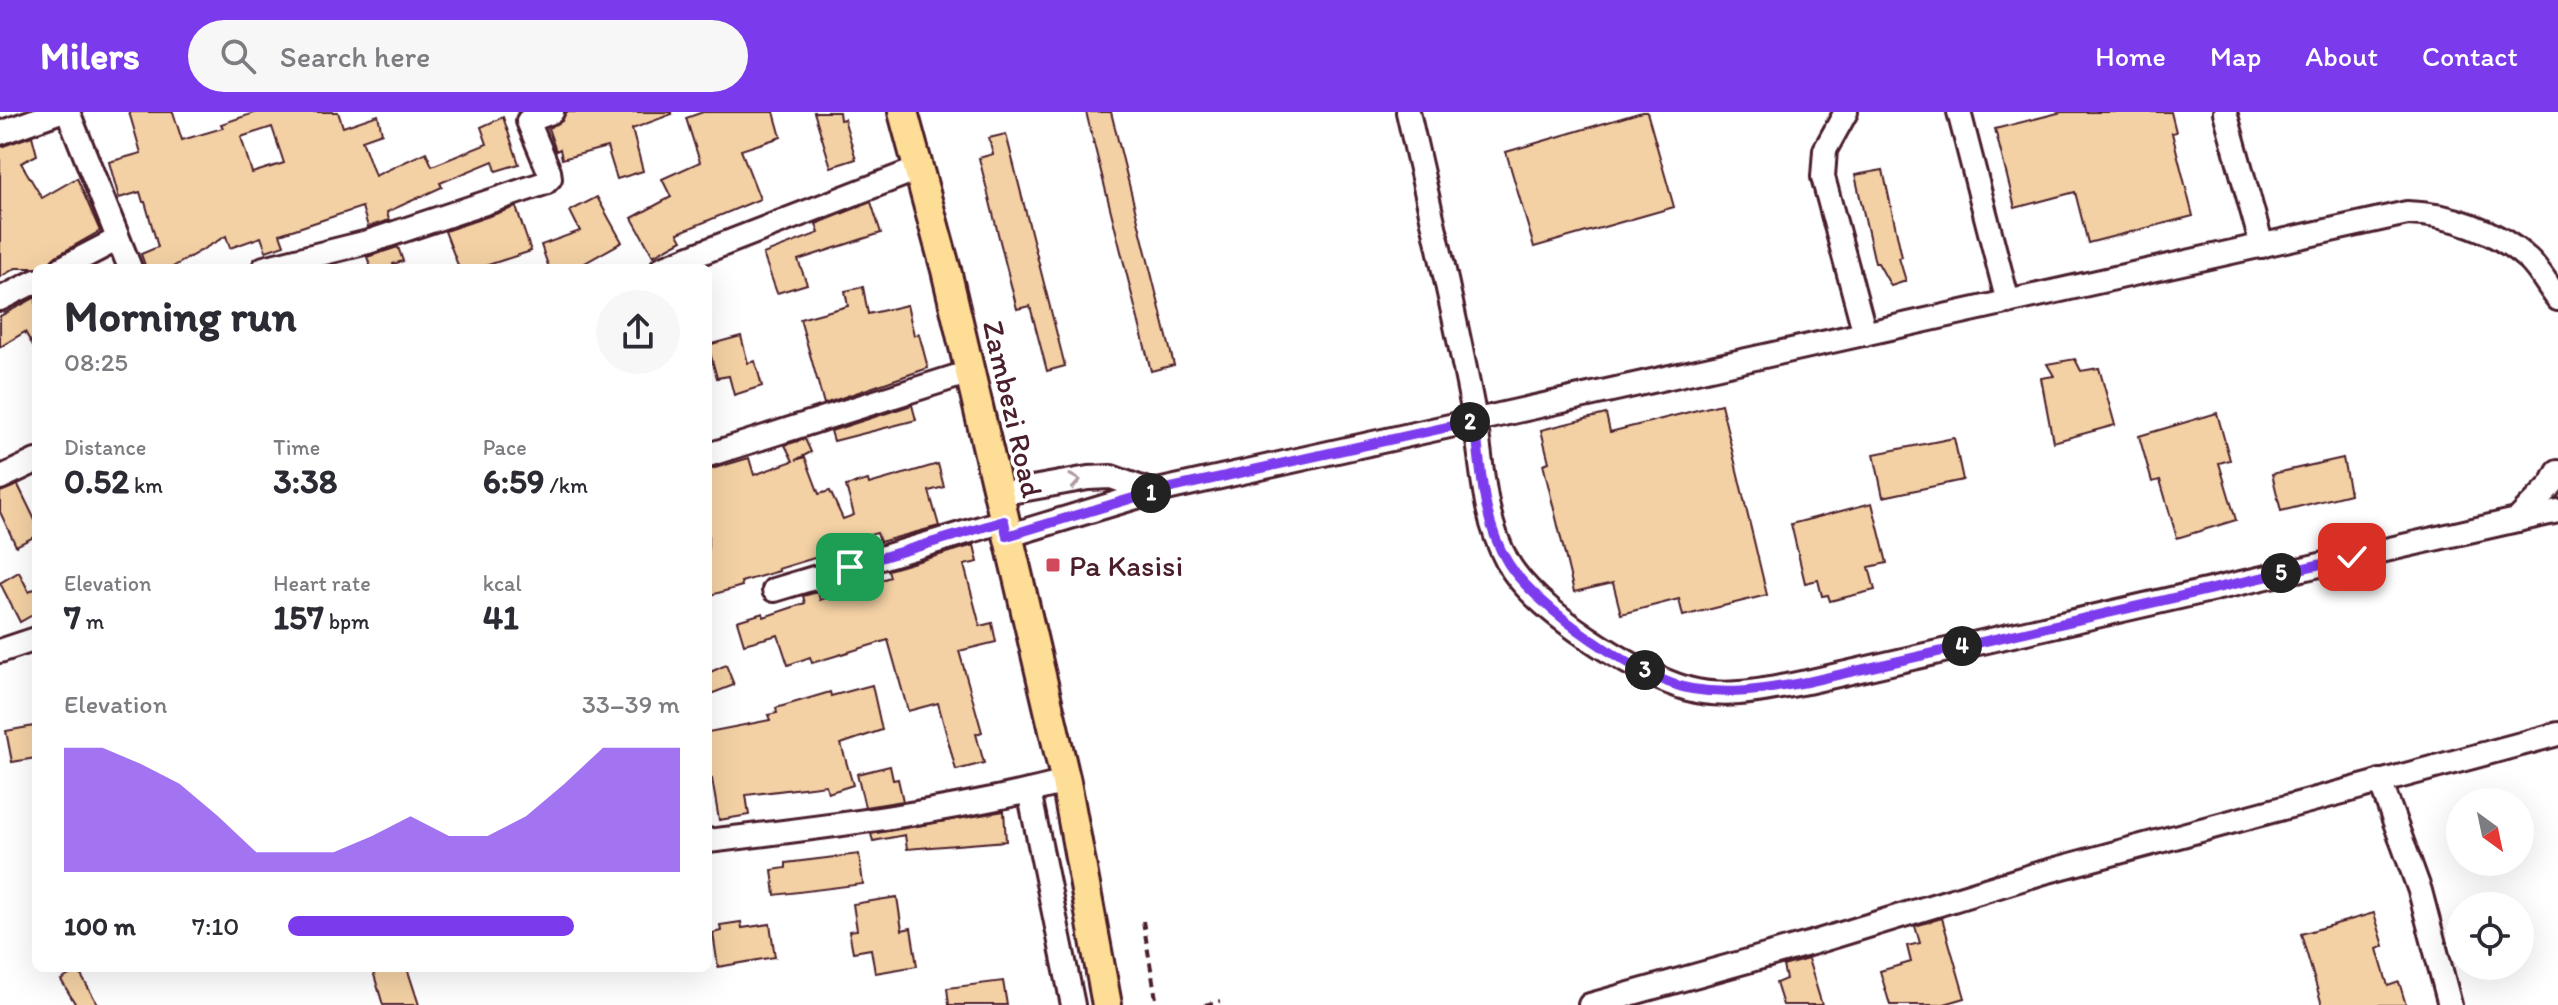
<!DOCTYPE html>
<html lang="en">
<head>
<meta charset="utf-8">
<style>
	:root { --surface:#fff; --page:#f7f7f7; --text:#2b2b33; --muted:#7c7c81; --accent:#7c3aed }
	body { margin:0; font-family:Itim,sans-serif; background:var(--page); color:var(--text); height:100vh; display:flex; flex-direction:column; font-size:30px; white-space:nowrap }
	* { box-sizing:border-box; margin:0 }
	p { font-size:26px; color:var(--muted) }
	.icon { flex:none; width:44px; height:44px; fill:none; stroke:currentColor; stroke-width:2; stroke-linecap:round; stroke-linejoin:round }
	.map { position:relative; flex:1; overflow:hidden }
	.drawer { position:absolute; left:32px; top:152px; width:680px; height:708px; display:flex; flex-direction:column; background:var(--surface); border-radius:12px; box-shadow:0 8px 32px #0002 }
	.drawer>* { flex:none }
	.needle { width:52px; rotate:147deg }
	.controls { position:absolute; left:2446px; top:676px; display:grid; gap:16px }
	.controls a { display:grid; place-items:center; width:88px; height:88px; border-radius:50%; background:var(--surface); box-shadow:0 8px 32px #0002; font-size:40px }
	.pin { position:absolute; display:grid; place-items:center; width:68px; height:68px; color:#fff; margin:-34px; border-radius:16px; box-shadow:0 4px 12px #0006 }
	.km { position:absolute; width:40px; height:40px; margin:-20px; border-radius:50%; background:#222; color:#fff; font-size:22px; line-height:40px; text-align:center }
	.round { display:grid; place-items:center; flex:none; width:84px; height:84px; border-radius:42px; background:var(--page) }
	.headline { display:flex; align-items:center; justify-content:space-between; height:136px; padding:0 32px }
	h1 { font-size:44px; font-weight:800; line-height:60px }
	.stats { display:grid; grid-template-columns:repeat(3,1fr); gap:12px; height:136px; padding:8px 32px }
	.stats div { display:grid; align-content:center }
	.stats b { font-size:34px; font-weight:800 }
	.stats small { font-size:22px; font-weight:400 }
	.stats p { font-size:22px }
	.chart { height:224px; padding:16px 32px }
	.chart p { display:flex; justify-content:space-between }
	.chart svg { width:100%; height:144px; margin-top:8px; fill:var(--accent); opacity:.7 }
	ul { padding:0 32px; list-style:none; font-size:26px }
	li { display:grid; grid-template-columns:128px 96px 1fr; align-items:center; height:60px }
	li i { height:20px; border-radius:10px; background:var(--accent) }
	header { display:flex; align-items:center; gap:48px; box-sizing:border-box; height:112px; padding:0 40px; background:var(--accent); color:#fff }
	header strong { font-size:38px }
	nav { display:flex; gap:44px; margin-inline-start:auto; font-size:28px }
	.search { width:560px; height:72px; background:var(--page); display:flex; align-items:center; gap:20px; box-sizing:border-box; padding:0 28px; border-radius:44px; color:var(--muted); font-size:30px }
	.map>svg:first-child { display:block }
</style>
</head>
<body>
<header>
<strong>Milers</strong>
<div class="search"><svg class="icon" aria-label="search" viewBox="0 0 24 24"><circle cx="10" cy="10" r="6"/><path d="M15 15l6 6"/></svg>Search here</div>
<nav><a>Home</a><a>Map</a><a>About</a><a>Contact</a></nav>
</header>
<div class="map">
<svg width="2558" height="893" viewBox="0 0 2558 893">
	<rect width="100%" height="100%" fill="#fff"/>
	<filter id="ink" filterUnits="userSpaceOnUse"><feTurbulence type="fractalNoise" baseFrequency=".0125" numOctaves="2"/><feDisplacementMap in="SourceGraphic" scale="16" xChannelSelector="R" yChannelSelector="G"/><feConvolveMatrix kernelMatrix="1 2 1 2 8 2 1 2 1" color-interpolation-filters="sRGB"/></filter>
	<g filter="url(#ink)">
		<g fill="#f3d1a4" stroke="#4a1f2b" stroke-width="2" fill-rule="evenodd">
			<path d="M 129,0 L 173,0 L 182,28 L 223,16 L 221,12 L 257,0 L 338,0 L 343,15 L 378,3 L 382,21 L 362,28 L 375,64 L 426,40 L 432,54 L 487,32 L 481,15 L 503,5 L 519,52 L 496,59 L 493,49 L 440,71 L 442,75 L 387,100 L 389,108 L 368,115 L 362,95 L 280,122 L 284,133 L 266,139 L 261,125 L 230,136 L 226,124 L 171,156 L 146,156 L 141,142 L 158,135 L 145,90 L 143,90 L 140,80 L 119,86 L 109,50 L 141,41 ZM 272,15 L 284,51 L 252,61 L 241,25 Z"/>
			<path d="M 566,0 L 671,0 L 672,2 L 632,17 L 643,59 L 617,67 L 607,35 L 562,47 L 560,37 L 556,39 L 548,16 L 562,9 Z"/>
			<path d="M 703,0 L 774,0 L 781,25 L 741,38 L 760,87 L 678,121 L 682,128 L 653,144 L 632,106 L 671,85 L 662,67 L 700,50 L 686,6 Z"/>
			<path d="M 814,0 L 839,0 L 840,8 L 844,7 L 856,47 L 831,55 Z"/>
			<path d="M 1086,0 L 1111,0 L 1174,253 L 1151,259 Z"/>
			<path d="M 1642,0 L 1647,0 L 1674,95 L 1534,135 L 1506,40 Z"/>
			<path d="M 2062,0 L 2171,0 L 2176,20 L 2172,21 L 2193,104 L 2088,131 L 2075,80 L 2015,96 L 1995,17 Z"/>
			<path d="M 1006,22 L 1065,254 L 1047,259 L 1030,194 L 1017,197 L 979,46 L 993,42 L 989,26 Z"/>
			<path d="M 32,24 L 37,43 L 21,51 L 42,86 L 77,66 L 100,119 L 56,144 L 48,156 L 16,156 L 0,165 L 0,35 Z"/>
			<path d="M 1883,58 L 1902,145 L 1899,146 L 1906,169 L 1891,174 L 1878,151 L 1875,151 L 1855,63 Z"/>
			<path d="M 597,85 L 622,130 L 576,156 L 549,156 L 541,133 L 580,119 L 570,99 Z"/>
			<path d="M 871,90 L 881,121 L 798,148 L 807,172 L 777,181 L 763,142 L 819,121 L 816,112 Z"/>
			<path d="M 516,95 L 531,139 L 479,156 L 459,156 L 445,119 Z"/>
			<path d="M 398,135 L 403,149 L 393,152 L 394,156 L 371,156 L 367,145 Z"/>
			<path d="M 863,175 L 868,202 L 907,193 L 914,223 L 919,222 L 928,256 L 824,292 L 800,207 L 848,194 L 845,179 Z"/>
			<path d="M 36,185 L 36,239 L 25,220 L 0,235 L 0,204 Z"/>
			<path d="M 741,224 L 748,251 L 755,249 L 762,274 L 734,283 L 729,264 L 717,266 L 708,233 Z"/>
			<path d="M 2075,247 L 2081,259 L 2099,256 L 2115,313 L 2053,330 L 2041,266 L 2054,264 L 2047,252 Z"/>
			<path d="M 1721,292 L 1767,483 L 1683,504 L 1679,487 L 1621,502 L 1613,471 L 1574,480 L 1543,352 L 1549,350 L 1541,318 L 1606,302 L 1610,320 Z"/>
			<path d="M 912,293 L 916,308 L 834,329 L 831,319 Z"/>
			<path d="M 2217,301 L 2230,348 L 2219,351 L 2236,408 L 2177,426 L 2160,368 L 2152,370 L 2139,324 Z"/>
			<path d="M 1954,326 L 1963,368 L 1883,385 L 1874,342 Z"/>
			<path d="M 805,327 L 811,340 L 796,348 L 805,345 L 819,382 L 830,379 L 843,407 L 854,403 L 846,374 L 868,368 L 869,372 L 938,352 L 944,375 L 929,379 L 939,414 L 880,430 L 877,421 L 832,433 L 834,440 L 778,457 L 779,459 L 741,470 L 742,474 L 708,484 L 708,358 L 749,346 L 754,363 L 793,349 L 785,333 Z"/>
			<path d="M 2343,346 L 2350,382 L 2281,399 L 2272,362 Z"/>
			<path d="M 18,373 L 36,410 L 36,424 L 16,434 L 0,400 L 0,380 Z"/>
			<path d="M 1872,391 L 1887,451 L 1869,455 L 1875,478 L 1830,489 L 1828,483 L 1822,484 L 1818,468 L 1805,471 L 1791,412 Z"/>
			<path d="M 974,433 L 978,450 L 964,453 L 980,514 L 992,511 L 996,530 L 959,539 L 982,620 L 976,622 L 984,651 L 956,658 L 938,591 L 908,599 L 888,528 L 812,551 L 810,545 L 788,553 L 778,523 L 744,532 L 737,509 L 763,501 L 764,505 L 805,491 L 803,484 L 818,480 L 820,488 L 890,465 L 888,458 Z"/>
			<path d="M 19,460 L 29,480 L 36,476 L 36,501 L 20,510 L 0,471 Z"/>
			<path d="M 726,553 L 734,573 L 708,583 L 708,561 Z"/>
			<path d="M 872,573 L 882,618 L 841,632 L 853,673 L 828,681 L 826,673 L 746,683 L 749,703 L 719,708 L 712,667 L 708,668 L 708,620 L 770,608 L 768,603 L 777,601 L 776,596 L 830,580 L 831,584 Z"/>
			<path d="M 34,614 L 36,646 L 12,650 L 6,619 Z"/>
			<path d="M 890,654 L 893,668 L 898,667 L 903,689 L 865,695 L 857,662 Z"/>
			<path d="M 1004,699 L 1006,729 L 907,737 L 905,723 L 873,729 L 871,722 Z"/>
			<path d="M 859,742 L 863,772 L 775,783 L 772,758 L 786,756 L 786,751 Z"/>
			<path d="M 897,785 L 902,818 L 911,816 L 917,854 L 875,861 L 871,837 L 853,840 L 849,819 L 857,818 L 853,792 Z"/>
			<path d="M 2374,801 L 2384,834 L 2377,837 L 2388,874 L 2399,870 L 2406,893 L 2322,893 L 2301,822 Z"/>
			<path d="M 1942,806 L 1965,886 L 1941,893 L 1890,893 L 1880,859 L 1911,850 L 1907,834 L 1920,831 L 1915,814 Z"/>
			<path d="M 741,810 L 742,816 L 770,812 L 775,845 L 718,855 L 713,821 L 721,819 L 720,813 Z"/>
			<path d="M 1808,847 L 1822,893 L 1783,893 L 1776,871 L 1786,867 L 1783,854 Z"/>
			<path d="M 372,856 L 407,856 L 419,893 L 383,893 Z"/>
			<path d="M 78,858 L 98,893 L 76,893 L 61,868 Z"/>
			<path d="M 1003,869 L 1007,893 L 949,893 L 947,876 Z"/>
		</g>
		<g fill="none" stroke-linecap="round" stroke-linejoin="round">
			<defs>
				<g id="minor">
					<path d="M 68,0 L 130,156"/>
					<path d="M 1408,0 C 1431,102 1456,205 1475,308 C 1483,356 1483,405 1507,449 C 1533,497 1635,562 1688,577 C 1727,588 1768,577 1807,570 L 2517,408 L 2552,372 L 2558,360"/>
					<path d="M 1846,0 L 1825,38 L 1823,65 L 1865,222"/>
					<path d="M 1959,0 L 2008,190"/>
					<path d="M 2225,0 L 2262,134"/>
					<path d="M 0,21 L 58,0"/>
					<path d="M 62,156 L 118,127"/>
					<path d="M 264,156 L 368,130 L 545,71 L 550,66 L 549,59 L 528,9 L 552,0"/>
					<path d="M 662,156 L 918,57"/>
					<path d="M 0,187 L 36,169"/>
					<path d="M 708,343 L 970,260"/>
					<path d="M 0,366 L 36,349"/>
					<path d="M 999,382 L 1088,366 L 1111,365 L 1153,380"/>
					<path d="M 2518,408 L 2558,399"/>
					<path d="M 1007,424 L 1153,380 L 2407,101 C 2449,102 2496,118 2528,147 C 2539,157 2548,174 2558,187"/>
					<path d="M 774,478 L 1004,409"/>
					<path d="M 0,539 L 36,527"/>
					<path d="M 2380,669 L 2420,779 L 2450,893"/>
					<path d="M 1029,679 L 1073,893"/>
					<path d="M 708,729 C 827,715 950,700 1066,670"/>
					<path d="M 1590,893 L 1812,831 L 2041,761 L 2558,622"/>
				</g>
				<path id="major" d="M 903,0 L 946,158 L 1066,670 L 1107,893"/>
			</defs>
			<use href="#minor" stroke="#4a1f2b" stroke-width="28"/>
			<use href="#major" stroke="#4a1f2b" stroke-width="34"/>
			<g stroke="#4a1f2b" stroke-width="4" stroke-dasharray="8 6" stroke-linecap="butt">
				<path d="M 1143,809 L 1157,893"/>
				<path d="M 1205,893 L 1220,889"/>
			</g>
			<use href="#minor" stroke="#fff" stroke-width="22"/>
			<use href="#major" stroke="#fedd96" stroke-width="28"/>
		</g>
		<defs><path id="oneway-chevron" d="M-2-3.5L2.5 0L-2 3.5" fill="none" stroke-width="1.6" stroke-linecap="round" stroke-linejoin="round" transform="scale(2)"/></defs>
		<use stroke="#ae9aa0" href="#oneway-chevron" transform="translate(1075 369) rotate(-9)"/>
	</g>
	<g fill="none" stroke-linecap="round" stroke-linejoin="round" filter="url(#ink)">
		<defs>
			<path id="route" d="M 850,455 L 1004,409 L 1007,424 L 1153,380 L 1475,309 C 1481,356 1482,410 1508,451 C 1536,495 1641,569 1692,577 C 1734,584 1766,577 1807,570 L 2352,445"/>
		</defs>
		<use href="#route" stroke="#fff" stroke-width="16"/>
		<use href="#route" stroke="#7c3aed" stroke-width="10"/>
	</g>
	<rect fill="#d1495b" stroke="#fff" stroke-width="3" x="1045" y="445" width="16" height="16" rx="4"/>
	<g text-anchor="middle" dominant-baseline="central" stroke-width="7" stroke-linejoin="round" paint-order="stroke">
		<g font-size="30" fill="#4a1f2b" stroke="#fff">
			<text transform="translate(1013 297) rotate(77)">Zambezi Road</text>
		</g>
		<g font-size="30" fill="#4a1f2b" stroke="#fff" text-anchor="start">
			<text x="1069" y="453">Pa Kasisi</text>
		</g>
	</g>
</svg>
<div class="controls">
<a><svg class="needle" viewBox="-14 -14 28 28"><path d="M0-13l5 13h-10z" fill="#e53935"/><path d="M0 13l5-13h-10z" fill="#7c7c81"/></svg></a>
<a><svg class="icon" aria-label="locate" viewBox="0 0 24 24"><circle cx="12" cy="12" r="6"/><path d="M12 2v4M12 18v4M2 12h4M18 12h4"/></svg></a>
</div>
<div class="pin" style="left:850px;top:455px;background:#1e9e55"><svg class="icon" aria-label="arrive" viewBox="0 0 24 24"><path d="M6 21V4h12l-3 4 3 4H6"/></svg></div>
<div class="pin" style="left:2352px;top:445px;background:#d93025"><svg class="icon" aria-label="check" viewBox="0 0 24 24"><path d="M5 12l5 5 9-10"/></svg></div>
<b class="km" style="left:1151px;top:381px">1</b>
<b class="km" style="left:1470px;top:310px">2</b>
<b class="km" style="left:1645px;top:558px">3</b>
<b class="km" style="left:1962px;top:534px">4</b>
<b class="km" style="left:2281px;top:461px">5</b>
<section class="drawer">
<div class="headline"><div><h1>Morning run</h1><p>08:25</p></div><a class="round"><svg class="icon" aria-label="share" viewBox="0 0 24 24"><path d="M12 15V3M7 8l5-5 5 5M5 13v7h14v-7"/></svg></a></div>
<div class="stats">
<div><p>Distance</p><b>0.52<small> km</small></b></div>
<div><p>Time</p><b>3:38</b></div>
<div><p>Pace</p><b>6:59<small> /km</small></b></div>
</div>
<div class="stats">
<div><p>Elevation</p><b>7<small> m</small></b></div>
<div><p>Heart rate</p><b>157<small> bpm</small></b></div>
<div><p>kcal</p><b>41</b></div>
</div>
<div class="chart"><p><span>Elevation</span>33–39 m</p>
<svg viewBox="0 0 160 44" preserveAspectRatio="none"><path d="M0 44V6L10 6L20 11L30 17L40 27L50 38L60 38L70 38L80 33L90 27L100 33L110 33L120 27L130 17L140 6L150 6L160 6V44z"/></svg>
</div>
<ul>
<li><b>100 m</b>7:10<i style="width:73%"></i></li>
</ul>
</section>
</div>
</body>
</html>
